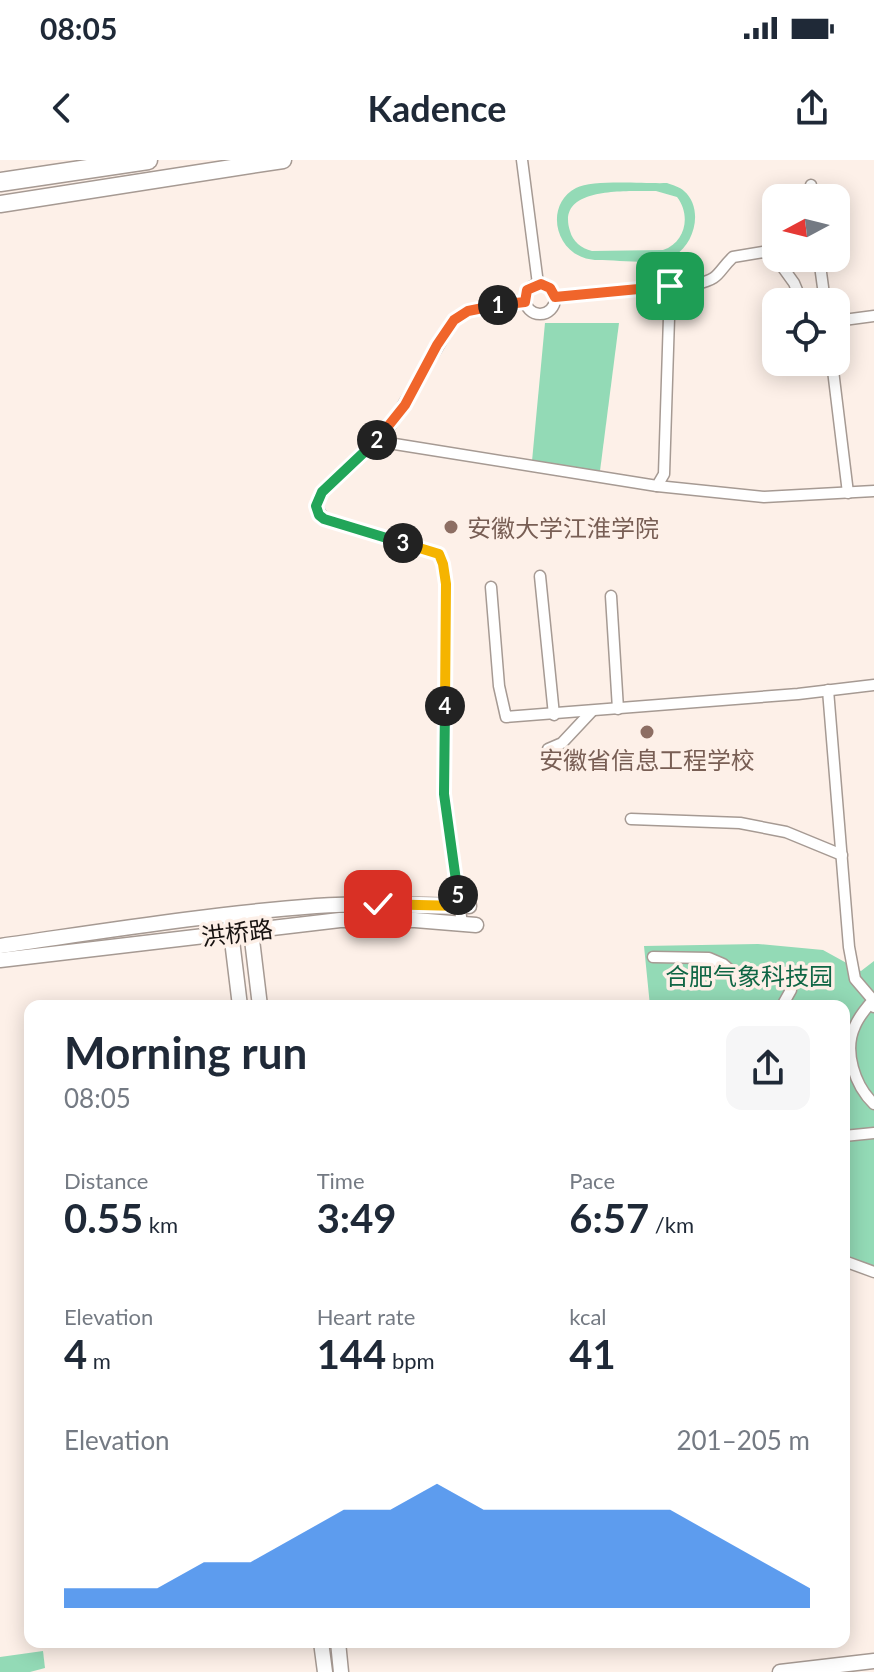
<!DOCTYPE html>
<html lang="en">
<head>
<meta charset="utf-8">
<style>
	:root { --surface:#fff; --page:#f6f6f7; --text:#1f2937; --muted:#747a83; --accent:#1a73e8 }
	body { margin:0; font-family:Lato,"Noto Sans SC",sans-serif; background:var(--page); color:var(--text); height:100vh; display:flex; flex-direction:column; font-size:30px; white-space:nowrap }
	* { box-sizing:border-box; margin:0 }
	p { font-size:26px; color:var(--muted) }
	.icon { flex:none; width:44px; height:44px; fill:none; stroke:currentColor; stroke-width:2; stroke-linecap:round; stroke-linejoin:round }
	.map { position:relative; flex:1; overflow:hidden }
	.panel { position:absolute; left:24px; top:840px; width:826px; height:648px; display:flex; flex-direction:column; background:var(--surface); border-radius:16px; box-shadow:0 4px 20px #0003 }
	.panel>* { flex:none }
	.needle { width:52px; rotate:263deg }
	.tools { position:absolute; left:762px; top:24px; display:grid; gap:16px }
	.tools a { display:grid; place-items:center; width:88px; height:88px; border-radius:16px; background:var(--surface); box-shadow:0 4px 20px #0003; font-size:40px }
	.pin { position:absolute; display:grid; place-items:center; width:68px; height:68px; color:#fff; margin:-34px; border-radius:16px; box-shadow:0 4px 12px #0006 }
	.km { position:absolute; width:40px; height:40px; margin:-20px; border-radius:50%; background:#222; color:#fff; font-size:22px; line-height:40px; text-align:center }
	.round { display:grid; place-items:center; flex:none; width:84px; height:84px; border-radius:16px; background:var(--page) }
	.overview { display:flex; align-items:center; justify-content:space-between; height:136px; padding:0 40px }
	h1 { font-size:44px; font-weight:700; line-height:60px }
	.figures { display:grid; grid-template-columns:repeat(3,1fr); gap:12px; height:136px; padding:8px 40px }
	.figures div { display:grid; align-content:center }
	.figures b { font-size:40px; font-weight:700 }
	.figures small { font-size:22px; font-weight:400 }
	.figures p { font-size:22px }
	.chart { height:224px; padding:16px 40px }
	.chart p { display:flex; justify-content:space-between }
	.chart svg { width:100%; height:144px; margin-top:8px; fill:var(--accent); opacity:.7 }
	.status { display:flex; justify-content:space-between; align-items:center; height:56px; padding:0 40px; background:var(--surface); direction:ltr }
	.status svg { height:22px; fill:currentColor }
	header { display:flex; justify-content:space-between; align-items:center; height:104px; padding:0 40px; background:var(--surface); font-size:36px; font-weight:700 }
	.map>svg:first-child { display:block }
</style>
</head>
<body>
<div class="status"><b>08:05</b><svg viewBox="0 0 49 12"><path d="M0 12V9h3v3zM5 12V6h3v6zM10 12V3h3v9zM15 12V0h3v12zM26 1h20v11H26zM47 4h2v5h-2z"/></svg></div>
<header><svg class="icon" aria-label="back" viewBox="0 0 24 24"><path d="M15 5l-7 7 7 7"/></svg>Kadence<svg class="icon" aria-label="share" viewBox="0 0 24 24"><path d="M12 15V3M7 8l5-5 5 5M5 13v7h14v-7"/></svg></header>
<div class="map">
<svg width="874" height="1512" viewBox="0 0 874 1512">
	<rect width="100%" height="100%" fill="#fdf0e8"/>
	<g fill="#93dab6" fill-rule="evenodd">
		<path d="M 667,23 C 672,25 680,27 684,31 C 706,50 693,93 665,100 C 651,104 615,100 598,100 C 556,100 542,46 576,28 C 593,19 646,24 667,23 ZM 656,31 L 677,37 C 691,55 686,82 663,90 L 592,91 C 581,88 573,82 570,71 C 555,25 630,32 656,31 Z"/>
		<path d="M 545,163 L 619,163 L 600,311 L 532,301 Z"/>
		<path d="M 758,784 L 823,790 L 861,811 L 874,801 L 874,1112 L 844,1101 L 844,846 L 650,846 L 644,786 Z"/>
		<path d="M 43,1491 L 45,1508 L 30,1512 L 0,1512 L 0,1497 Z"/>
	</g>
	<g fill="none" stroke-linecap="round" stroke-linejoin="round">
		<defs>
			<g id="street">
				<path d="M 522,0 L 538,124"/>
				<path d="M 811,25 L 812,38"/>
				<path d="M 776,98 L 794,123 L 802,142"/>
				<path d="M 819,98 L 825,142"/>
				<circle cx="540" cy="139" r="15"/>
				<path d="M 555,137 L 696,124 C 721,119 717,112 733,97 L 763,92 L 776,98"/>
				<path d="M 836,161 L 874,156"/>
				<path d="M 832,202 L 848,333"/>
				<path d="M 376,281 L 657,326 L 664,314 L 670,126"/>
				<path d="M 657,326 L 764,337 L 874,331"/>
				<path d="M 540,416 L 554,555"/>
				<path d="M 491,427 L 499,526 L 506,557 L 798,534 L 874,525"/>
				<path d="M 611,436 L 618,549"/>
				<path d="M 828,530 L 849,787 L 855,819 L 873,840 L 874,847"/>
				<path d="M 548,589 L 562,583 L 592,551"/>
				<path d="M 631,659 L 740,663 L 786,672 L 842,695"/>
				<path d="M 462,764 L 444,634 L 446,424 L 443,404 L 439,394 L 324,359 L 316,346 L 322,332 L 391,265 L 454,160 L 468,151 L 525,142"/>
				<path d="M 653,797 L 709,798 L 723,804 L 737,816 L 786,817 L 791,823 L 791,830 L 782,846"/>
				<path d="M 874,839 C 867,847 859,856 855,866 C 843,891 855,926 874,944"/>
				<path d="M 844,976 L 874,973"/>
				<path d="M 844,1101 L 874,1112"/>
			</g>
			<g id="secondary">
				<path d="M 250,763 L 260,846"/>
				<path d="M 230,764 L 240,846"/>
				<path d="M 0,786 C 105,771 210,754 316,746 C 367,743 418,745 469,746"/>
				<path d="M 0,800 L 340,760 L 415,760 L 476,765"/>
				<path d="M 321,1482 L 325,1512"/>
				<path d="M 338,1482 L 341,1512"/>
				<path d="M 780,1512 L 874,1501"/>
			</g>
			<path id="primary" d="M 0,44 L 283,0"/>
			<path id="highway" d="M 0,22 L 148,0"/>
		</defs>
		<use href="#street" stroke="#a69a93" stroke-width="13"/>
		<use href="#secondary" stroke="#a69a93" stroke-width="17"/>
		<use href="#primary" stroke="#a69a93" stroke-width="19"/>
		<use href="#highway" stroke="#a69a93" stroke-width="21"/>
		<use href="#street" stroke="#fff" stroke-width="10"/>
		<use href="#secondary" stroke="#fff" stroke-width="14"/>
		<use href="#primary" stroke="#fff" stroke-width="16"/>
		<use href="#highway" stroke="#fff" stroke-width="18"/>
	</g>
	<g fill="none" stroke-linecap="round" stroke-linejoin="round">
		<defs>
			<path id="split-1" d="M 498,145 L 525,142 L 527,130 L 541,124 L 550,128 L 555,137 L 670,126"/>
			<path id="split-2" d="M 377,280 L 405,245 L 437,185 L 454,160 L 468,151 L 498,145"/>
			<path id="split-3" d="M 377,280 L 322,332 L 316,346 L 319,355 L 324,359 L 403,383"/>
			<path id="split-4" d="M 403,383 L 439,394 L 443,404 L 446,424 L 445,546"/>
			<path id="split-5" d="M 445,546 L 444,634 L 458,735"/>
			<path id="split-6" d="M 378,744 L 459,746 L 458,735"/>
		</defs>
		<use href="#split-1" stroke="#fff" stroke-width="16"/>
		<use href="#split-2" stroke="#fff" stroke-width="16"/>
		<use href="#split-3" stroke="#fff" stroke-width="16"/>
		<use href="#split-4" stroke="#fff" stroke-width="16"/>
		<use href="#split-5" stroke="#fff" stroke-width="16"/>
		<use href="#split-6" stroke="#fff" stroke-width="16"/>
		<use href="#split-1" stroke="#f0652b" stroke-width="10"/>
		<use href="#split-2" stroke="#f0652b" stroke-width="10"/>
		<use href="#split-3" stroke="#22a559" stroke-width="10"/>
		<use href="#split-4" stroke="#f5b400" stroke-width="10"/>
		<use href="#split-5" stroke="#22a559" stroke-width="10"/>
		<use href="#split-6" stroke="#f5b400" stroke-width="10"/>
	</g>
	<g fill="#8d6e63" stroke="#fdf0e8" stroke-width="3">
		<circle cx="451" cy="367" r="8"/>
		<circle cx="647" cy="572" r="8"/>
	</g>
	<g text-anchor="middle" dominant-baseline="central" stroke-width="7" stroke-linejoin="round" paint-order="stroke">
		<g font-size="24" fill="#785e54" stroke="#fdf0e8" text-anchor="start">
			<text x="467" y="367">安徽大学江淮学院</text>
			<text x="647" y="599" text-anchor="middle">安徽省信息工程学校</text>
		</g>
		<g font-size="24" fill="#171210" stroke="#fdf0e8">
			<text transform="translate(237 772) rotate(-7)">洪桥路</text>
		</g>
		<g font-size="24" fill="#106645" stroke="#fdf0e8">
			<text x="749" y="815">合肥气象科技园</text>
		</g>
	</g>
</svg>
<div class="tools">
<a><svg class="needle" viewBox="-14 -14 28 28"><path d="M0-13l5 13h-10z" fill="#e53935"/><path d="M0 13l5-13h-10z" fill="#747a83"/></svg></a>
<a><svg class="icon" aria-label="locate" viewBox="0 0 24 24"><circle cx="12" cy="12" r="6"/><path d="M12 2v4M12 18v4M2 12h4M18 12h4"/></svg></a>
</div>
<div class="pin" style="left:670px;top:126px;background:#1e9e55"><svg class="icon" aria-label="arrive" viewBox="0 0 24 24"><path d="M6 21V4h12l-3 4 3 4H6"/></svg></div>
<div class="pin" style="left:378px;top:744px;background:#d93025"><svg class="icon" aria-label="check" viewBox="0 0 24 24"><path d="M5 12l5 5 9-10"/></svg></div>
<b class="km" style="left:498px;top:145px">1</b>
<b class="km" style="left:377px;top:280px">2</b>
<b class="km" style="left:403px;top:383px">3</b>
<b class="km" style="left:445px;top:546px">4</b>
<b class="km" style="left:458px;top:735px">5</b>
<section class="panel">
<div class="overview"><div><h1>Morning run</h1><p>08:05</p></div><a class="round"><svg class="icon" aria-label="share" viewBox="0 0 24 24"><path d="M12 15V3M7 8l5-5 5 5M5 13v7h14v-7"/></svg></a></div>
<div class="figures">
<div><p>Distance</p><b>0.55<small> km</small></b></div>
<div><p>Time</p><b>3:49</b></div>
<div><p>Pace</p><b>6:57<small> /km</small></b></div>
</div>
<div class="figures">
<div><p>Elevation</p><b>4<small> m</small></b></div>
<div><p>Heart rate</p><b>144<small> bpm</small></b></div>
<div><p>kcal</p><b>41</b></div>
</div>
<div class="chart"><p><span>Elevation</span>201–205 m</p>
<svg viewBox="0 0 160 44" preserveAspectRatio="none"><path d="M0 44V38L10 38L20 38L30 30L40 30L50 22L60 14L70 14L80 6L90 14L100 14L110 14L120 14L130 14L140 22L150 30L160 38V44z"/></svg>
</div>
</section>
</div>
</body>
</html>
